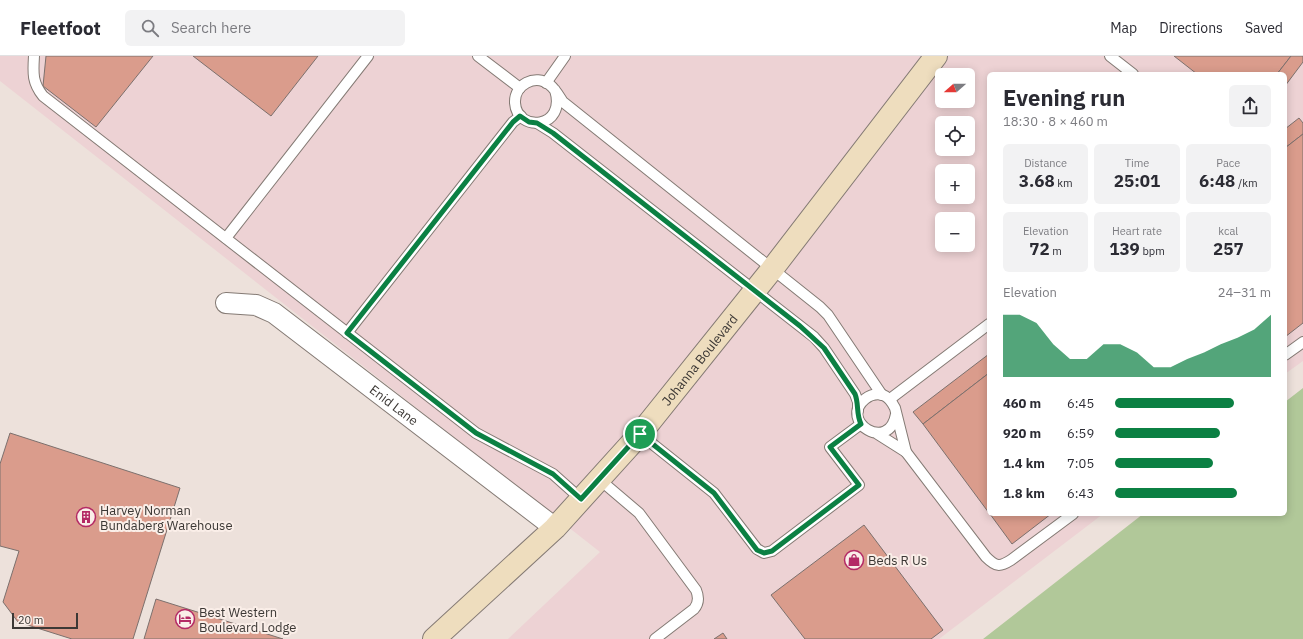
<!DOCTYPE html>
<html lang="en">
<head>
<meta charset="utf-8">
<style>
	:root { --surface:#fff; --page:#f2f2f3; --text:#2b2b33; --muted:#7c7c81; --line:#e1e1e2; --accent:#0b8043 }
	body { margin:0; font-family:"IBM Plex Sans",sans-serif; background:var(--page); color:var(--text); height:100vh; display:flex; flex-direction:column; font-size:15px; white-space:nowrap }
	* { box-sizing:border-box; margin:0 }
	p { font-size:13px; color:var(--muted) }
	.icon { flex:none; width:22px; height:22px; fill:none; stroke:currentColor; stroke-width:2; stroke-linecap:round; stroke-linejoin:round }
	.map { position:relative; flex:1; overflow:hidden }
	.details { position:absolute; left:987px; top:16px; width:300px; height:444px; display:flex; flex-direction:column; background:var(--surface); border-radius:6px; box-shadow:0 2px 10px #0003 }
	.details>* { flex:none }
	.needle { width:26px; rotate:249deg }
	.buttons { position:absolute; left:935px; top:12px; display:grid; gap:8px }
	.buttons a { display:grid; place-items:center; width:40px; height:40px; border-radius:6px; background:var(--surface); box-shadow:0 2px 10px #0003; font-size:20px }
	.scale { position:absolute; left:12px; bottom:10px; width:66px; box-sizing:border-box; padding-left:4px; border:2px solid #3c3835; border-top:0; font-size:11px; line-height:14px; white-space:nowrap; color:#3c3835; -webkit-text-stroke:3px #faeee8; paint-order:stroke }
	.pin { position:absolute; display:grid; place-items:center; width:34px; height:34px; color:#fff; margin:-17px; border:2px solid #fff; border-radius:50%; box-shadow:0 1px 4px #0007 }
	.round { display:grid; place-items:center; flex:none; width:42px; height:42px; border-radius:6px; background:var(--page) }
	.head { display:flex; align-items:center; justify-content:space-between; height:68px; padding:0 16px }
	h1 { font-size:22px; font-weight:800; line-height:30px }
	.stats { display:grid; grid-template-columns:repeat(3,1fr); gap:6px; height:68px; padding:4px 16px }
	.stats div { display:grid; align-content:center; border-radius:6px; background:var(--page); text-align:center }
	.stats b { font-size:17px; font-weight:800 }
	.stats small { font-size:11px; font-weight:400 }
	.stats p { font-size:11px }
	.chart { height:112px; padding:8px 16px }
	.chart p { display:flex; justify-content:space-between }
	.chart svg { width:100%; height:72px; margin-top:4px; fill:var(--accent); opacity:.7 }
	ul { padding:0 16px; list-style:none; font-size:13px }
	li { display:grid; grid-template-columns:64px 48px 1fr; align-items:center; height:30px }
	li i { height:10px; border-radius:5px; background:var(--accent) }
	header { display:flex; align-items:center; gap:24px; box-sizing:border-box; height:56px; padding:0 20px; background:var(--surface); border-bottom:1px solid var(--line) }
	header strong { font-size:19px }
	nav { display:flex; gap:22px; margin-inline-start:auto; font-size:14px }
	.search { width:280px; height:36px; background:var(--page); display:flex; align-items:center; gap:10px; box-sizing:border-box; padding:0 14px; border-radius:6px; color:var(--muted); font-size:15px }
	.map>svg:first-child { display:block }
</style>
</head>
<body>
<header>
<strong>Fleetfoot</strong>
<div class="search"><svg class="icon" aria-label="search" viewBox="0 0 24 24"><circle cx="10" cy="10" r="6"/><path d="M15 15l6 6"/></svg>Search here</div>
<nav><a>Map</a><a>Directions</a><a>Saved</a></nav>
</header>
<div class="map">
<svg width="1303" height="583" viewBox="0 0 1303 583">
	<rect width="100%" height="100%" fill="#ede1db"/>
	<path fill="#edd2d4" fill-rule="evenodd" d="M 0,0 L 1303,0 L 1303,305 L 1285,318 L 1285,18 L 989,18 L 989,458 L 1103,458 L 939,583 L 508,583 L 600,496 L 0,25 ZM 942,19 L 968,19 L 968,45 L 942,45 ZM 942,67 L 968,67 L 968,93 L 942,93 ZM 942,115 L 968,115 L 968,141 L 942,141 ZM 942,163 L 968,163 L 968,189 L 942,189 Z"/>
	<path fill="#b1c899" d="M 1303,332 L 1303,583 L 983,583 L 1143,458 L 1285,458 L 1285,346 Z"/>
	<g fill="#da9c8c" stroke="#7c706d">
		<path d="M 46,0 L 153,0 L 96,71 L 43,30 Z"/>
		<path d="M 193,0 L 318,0 L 271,60 Z"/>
		<path d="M 1174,0 L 1291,0 L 1277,18 L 1197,18 Z"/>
		<path d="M 1291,0 L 1303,0 L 1303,6 L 1285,30 L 1285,18 L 1277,18 Z"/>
		<path d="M 1299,62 L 1303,67 L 1303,78 L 1285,92 L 1285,73 Z"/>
		<path d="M 1303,78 L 1303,267 L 1285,281 L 1285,92 Z"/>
		<path d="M 989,298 L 989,317 L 923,368 L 913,356 Z"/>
		<path d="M 989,317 L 989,457 L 923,368 Z"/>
		<path d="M 10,377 L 180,432 L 133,583 L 72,583 L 18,566 L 3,546 L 19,495 L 0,490 L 0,408 Z"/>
		<path d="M 990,458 L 1051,458 L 1012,488 Z"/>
		<path d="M 864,469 L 943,574 L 931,583 L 805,583 L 771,539 Z"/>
		<path d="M 156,543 L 283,583 L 144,583 Z"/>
		<path d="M 723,577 L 727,583 L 714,583 Z"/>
	</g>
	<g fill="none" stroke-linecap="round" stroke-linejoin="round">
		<defs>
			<g id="lane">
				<path d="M 34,0 C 33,17 32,26 43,40 L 476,377 L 553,418 L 581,443"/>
				<path d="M 478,0 L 520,32"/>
				<path d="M 1110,0 L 1133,18"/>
				<path d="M 546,27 L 565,0"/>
				<path d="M 555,34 C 567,73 517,77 515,47 C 514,29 535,17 550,29 C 555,33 559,40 563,46 L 820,251 L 828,259 L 882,339"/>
				<path d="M 537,67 L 553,77 L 814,281 L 824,292 L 855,338 L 858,346 L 858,355"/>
				<path d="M 226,182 L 368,0"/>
				<path d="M 347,277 L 513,66 L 521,60"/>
				<path d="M 1285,299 L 1303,286"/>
				<path d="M 890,343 L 989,268"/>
				<path d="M 876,377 L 906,396 L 895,352 C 892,346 889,341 883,339 C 876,337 870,339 865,343 C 838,365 889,398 896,358"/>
				<path d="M 640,378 L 714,437 L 757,493 L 764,497 L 772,495 L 859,429 L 830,391 L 861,368"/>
				<path d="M 906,396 L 986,501 C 996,511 1000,511 1011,504 L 1073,458"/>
				<path d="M 599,423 L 639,457 L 696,534 C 699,541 699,547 694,553 L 655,583"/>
			</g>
			<g id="street">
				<path id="s1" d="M 226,247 L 256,249 L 274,257 L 555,472"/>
			</g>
			<g id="secondary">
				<path id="s2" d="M 434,583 L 555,472 L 640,378 L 773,212 L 936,0"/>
			</g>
		</defs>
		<use href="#lane" stroke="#847a74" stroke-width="12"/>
		<use href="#street" stroke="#847a74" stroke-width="22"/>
		<use href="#secondary" stroke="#847a74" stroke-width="24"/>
		<use href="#lane" stroke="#fff" stroke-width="10"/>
		<use href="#street" stroke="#fff" stroke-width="20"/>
		<use href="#secondary" stroke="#eeddbe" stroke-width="22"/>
	</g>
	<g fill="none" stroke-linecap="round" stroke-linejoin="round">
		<defs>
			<path id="route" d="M 520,60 L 529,66 L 537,67 L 553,77 L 800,270 L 824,292 L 855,338 C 859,348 856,358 861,368 L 830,391 L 859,429 L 772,495 L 764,497 L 757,494 L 714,437 L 640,378 L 581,443 L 553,418 L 476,377 L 347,277 L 513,66 Z"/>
		</defs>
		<use href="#route" stroke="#fff" stroke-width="8"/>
		<use href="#route" stroke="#0b8043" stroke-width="5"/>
	</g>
	<defs>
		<symbol id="building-ring" viewBox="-11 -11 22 22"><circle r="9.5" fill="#faeee8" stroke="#b42965" stroke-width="1.5"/><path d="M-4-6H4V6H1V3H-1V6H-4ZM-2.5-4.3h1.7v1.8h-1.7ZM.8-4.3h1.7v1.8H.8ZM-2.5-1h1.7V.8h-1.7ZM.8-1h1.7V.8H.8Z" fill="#b42965"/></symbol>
		<symbol id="shop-ring" viewBox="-11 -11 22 22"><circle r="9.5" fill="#faeee8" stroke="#b42965" stroke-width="1.5"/><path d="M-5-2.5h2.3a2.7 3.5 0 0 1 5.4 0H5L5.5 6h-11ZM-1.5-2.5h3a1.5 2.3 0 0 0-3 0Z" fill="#b42965"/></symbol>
		<symbol id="hotel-ring" viewBox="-11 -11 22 22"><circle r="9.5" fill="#faeee8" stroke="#b42965" stroke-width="1.5"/><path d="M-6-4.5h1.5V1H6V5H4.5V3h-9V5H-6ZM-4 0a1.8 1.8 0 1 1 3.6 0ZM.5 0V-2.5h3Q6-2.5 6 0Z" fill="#b42965"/></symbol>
	</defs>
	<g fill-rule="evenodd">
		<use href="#building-ring" x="75" y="450" width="22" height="22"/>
		<use href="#shop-ring" x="843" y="493" width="22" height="22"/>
		<use href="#hotel-ring" x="174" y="552" width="22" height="22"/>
	</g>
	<g text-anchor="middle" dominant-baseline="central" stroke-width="4" stroke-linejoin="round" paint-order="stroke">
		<g font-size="13" fill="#3c3835" stroke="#faeee8">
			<text stroke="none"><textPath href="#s2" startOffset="386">Johanna Boulevard</textPath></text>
			<text stroke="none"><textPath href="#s1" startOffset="201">Enid Lane</textPath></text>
		</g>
		<g font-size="13" fill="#3c3835" stroke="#faeee8" text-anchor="start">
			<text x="100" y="454">Harvey Norman<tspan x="100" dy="15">Bundaberg Warehouse</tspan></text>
			<text x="868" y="504">Beds R Us</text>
			<text x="199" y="556">Best Western<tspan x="199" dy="15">Boulevard Lodge</tspan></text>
		</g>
	</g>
</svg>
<div class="buttons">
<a><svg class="needle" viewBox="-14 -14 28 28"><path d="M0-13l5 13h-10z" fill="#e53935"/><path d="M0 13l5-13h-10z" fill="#7c7c81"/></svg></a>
<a><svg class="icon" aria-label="locate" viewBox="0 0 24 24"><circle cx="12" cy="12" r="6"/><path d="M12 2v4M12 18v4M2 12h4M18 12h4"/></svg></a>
<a>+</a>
<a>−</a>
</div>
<div class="scale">20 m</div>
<div class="pin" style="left:640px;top:378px;background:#1e9e55"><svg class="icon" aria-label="arrive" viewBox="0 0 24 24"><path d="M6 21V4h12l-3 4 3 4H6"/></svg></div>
<section class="details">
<div class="head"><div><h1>Evening run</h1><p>18:30 · 8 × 460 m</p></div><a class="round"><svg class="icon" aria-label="share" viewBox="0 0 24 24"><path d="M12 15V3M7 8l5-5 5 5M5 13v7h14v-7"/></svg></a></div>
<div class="stats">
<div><p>Distance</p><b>3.68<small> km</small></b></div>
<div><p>Time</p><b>25:01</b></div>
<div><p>Pace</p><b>6:48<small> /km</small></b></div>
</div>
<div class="stats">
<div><p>Elevation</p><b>72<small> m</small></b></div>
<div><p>Heart rate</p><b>139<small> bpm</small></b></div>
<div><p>kcal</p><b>257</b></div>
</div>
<div class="chart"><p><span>Elevation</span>24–31 m</p>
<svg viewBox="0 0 160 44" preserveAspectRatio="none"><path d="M0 44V6L10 6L20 11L30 24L40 33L50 33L60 24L70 24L80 29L90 38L100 38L110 33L120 29L130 24L140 20L150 15L160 6V44z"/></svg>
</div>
<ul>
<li><b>460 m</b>6:45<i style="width:76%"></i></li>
<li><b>920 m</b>6:59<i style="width:67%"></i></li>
<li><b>1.4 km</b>7:05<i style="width:63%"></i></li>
<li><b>1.8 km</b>6:43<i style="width:78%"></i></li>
</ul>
</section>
</div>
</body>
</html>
